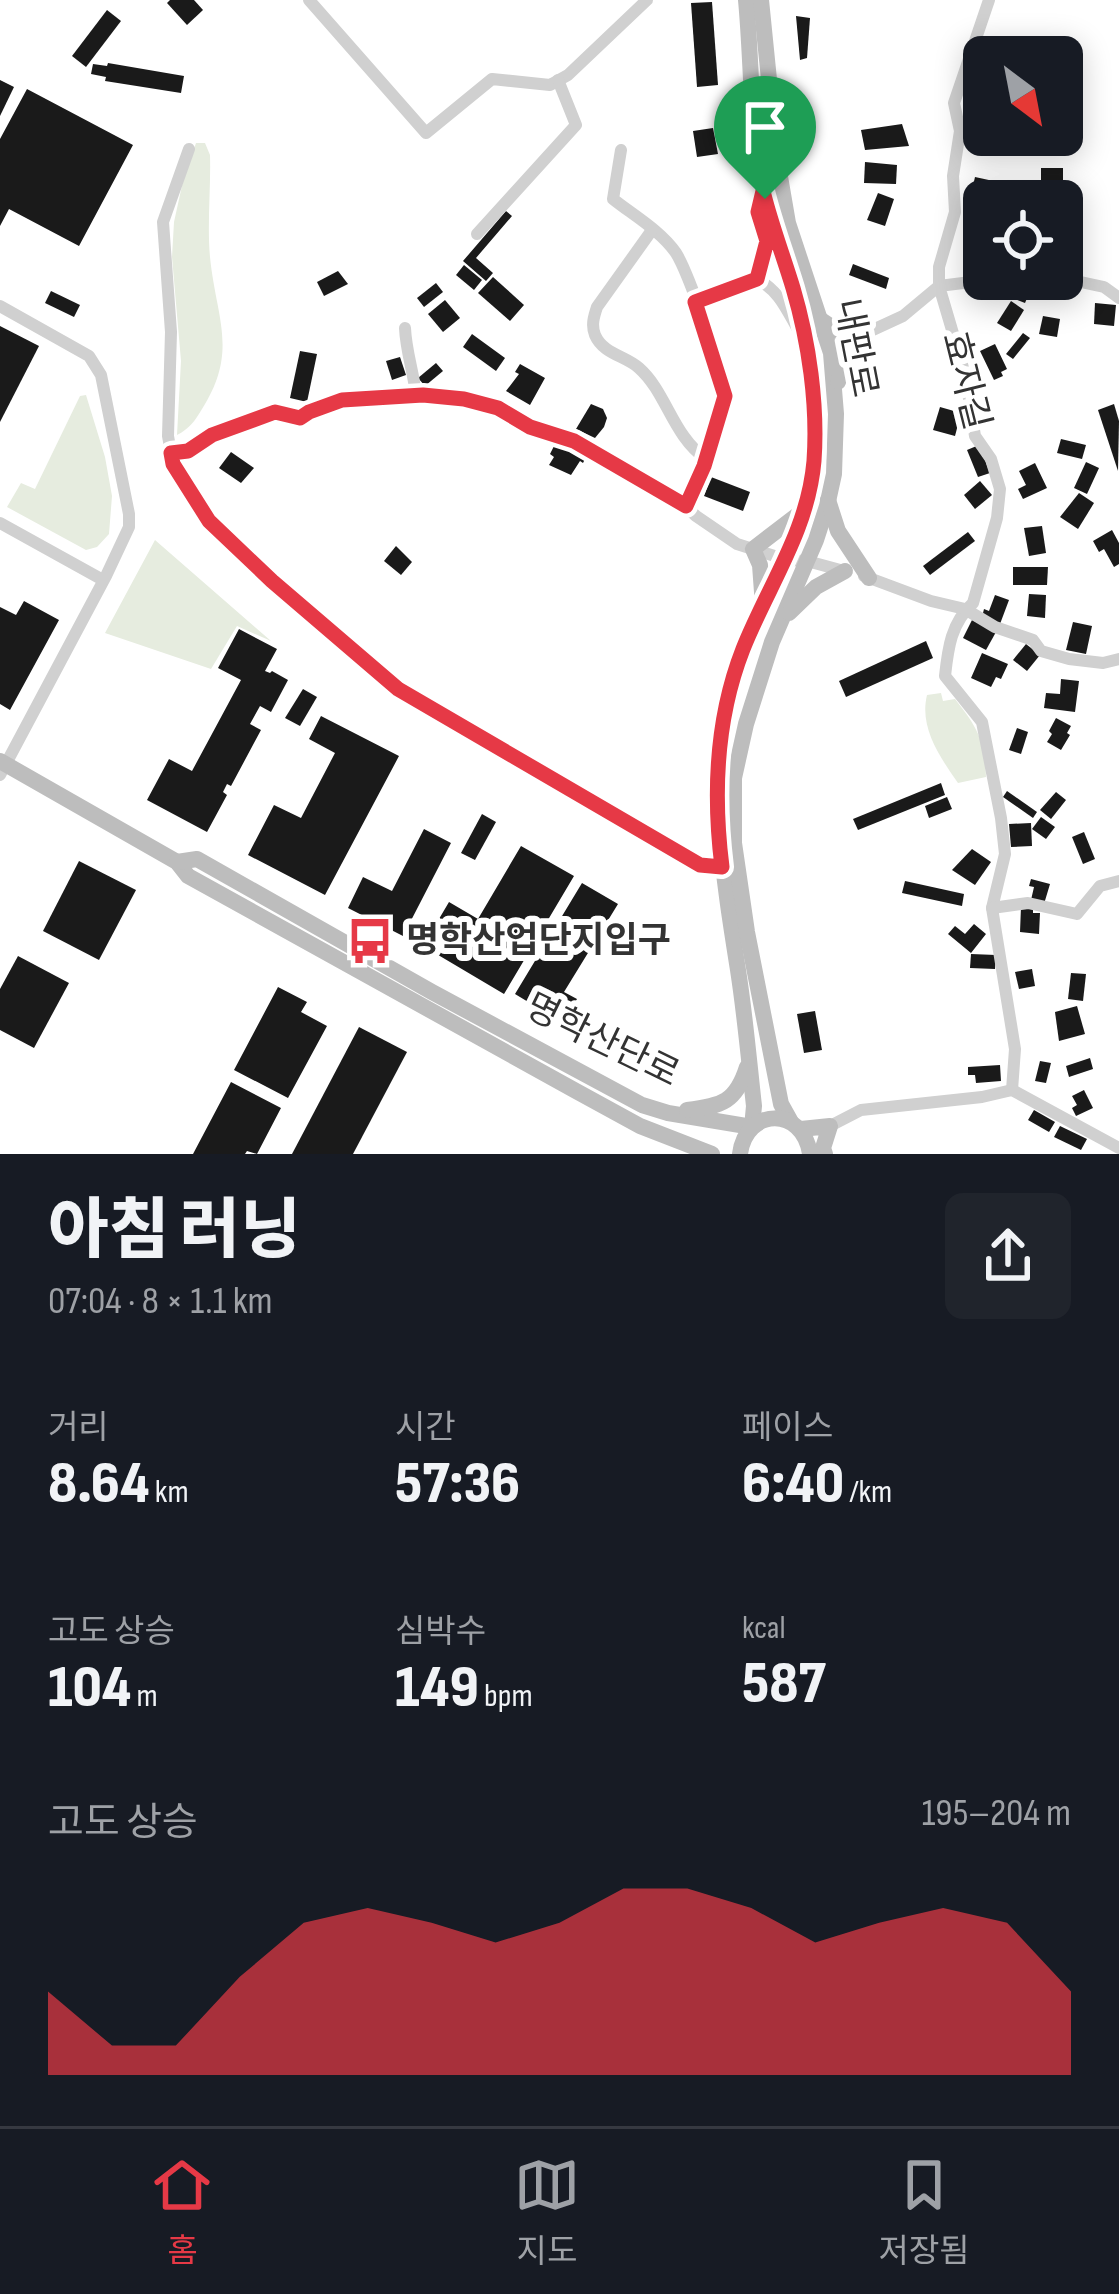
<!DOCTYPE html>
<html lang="ko">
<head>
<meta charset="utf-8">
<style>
	:root { --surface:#171b24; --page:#20242c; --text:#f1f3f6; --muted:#9ea1a6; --line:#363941; --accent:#e63946 }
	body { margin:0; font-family:"Sofia Sans Condensed","Noto Sans KR",sans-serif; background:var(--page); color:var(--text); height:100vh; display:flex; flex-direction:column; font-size:45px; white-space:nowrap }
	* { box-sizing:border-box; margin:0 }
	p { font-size:39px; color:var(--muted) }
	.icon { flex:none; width:66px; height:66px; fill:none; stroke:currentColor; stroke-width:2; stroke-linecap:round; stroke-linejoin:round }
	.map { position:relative; height:1154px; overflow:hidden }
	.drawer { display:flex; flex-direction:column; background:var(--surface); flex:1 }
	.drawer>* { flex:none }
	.needle { width:78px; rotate:148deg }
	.tools { position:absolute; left:963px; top:36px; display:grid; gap:24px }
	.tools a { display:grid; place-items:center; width:120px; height:120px; border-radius:18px; background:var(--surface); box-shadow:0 6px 30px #0003; font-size:60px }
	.pin { position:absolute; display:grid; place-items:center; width:102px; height:102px; color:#fff; margin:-123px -51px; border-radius:50% 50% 50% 0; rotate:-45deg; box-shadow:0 0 12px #0007 }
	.pin .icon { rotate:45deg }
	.round { display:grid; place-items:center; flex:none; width:126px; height:126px; border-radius:18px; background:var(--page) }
	.summary { display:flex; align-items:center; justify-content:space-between; height:204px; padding:0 48px }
	h1 { font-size:66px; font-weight:800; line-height:90px }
	.figures { display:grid; grid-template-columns:repeat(3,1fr); gap:18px; height:204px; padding:12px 48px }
	.figures div { display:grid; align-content:center }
	.figures b { font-size:60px; font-weight:800 }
	.figures small { font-size:33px; font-weight:400 }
	.figures p { font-size:33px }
	.chart { height:336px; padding:24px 48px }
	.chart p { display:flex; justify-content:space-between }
	.chart svg { width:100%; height:216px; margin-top:12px; fill:var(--accent); opacity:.7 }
	.tab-bar { display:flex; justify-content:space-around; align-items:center; height:168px; border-top:3px solid var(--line); background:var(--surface); font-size:33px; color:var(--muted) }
	.tab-bar a { display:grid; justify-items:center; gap:6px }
	.tab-bar .on { color:var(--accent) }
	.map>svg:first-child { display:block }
</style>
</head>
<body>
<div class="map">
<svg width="1119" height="1154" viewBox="0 0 1119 1154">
	<rect width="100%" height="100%" fill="#fff"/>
	<g fill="#e6ecdf">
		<path d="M 196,143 L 205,143 L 210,155 C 211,188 207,224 210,257 C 216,318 239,351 202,409 C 195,421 189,429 177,435 L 181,361 L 172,257 L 174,222 L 183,181 Z"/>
		<path d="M 86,395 L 105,457 L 112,496 L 109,534 L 97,547 L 86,550 L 7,507 L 21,483 L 35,489 L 80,396 Z"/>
		<path d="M 155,540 L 271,641 L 237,626 L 211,669 L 105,633 Z"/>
		<path d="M 941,693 L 943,701 L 955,699 C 977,727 985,740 986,777 L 958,783 C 940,757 919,728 927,695 Z"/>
	</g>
	<g fill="#1a1a1a">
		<path d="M 170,0 L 194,0 L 203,10 L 187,25 L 167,3 Z"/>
		<path d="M 712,2 L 718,85 L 697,87 L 691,3 Z"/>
		<path d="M 107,10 L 121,21 L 86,67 L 72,56 Z"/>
		<path d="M 796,16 L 810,18 L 807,58 L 800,60 Z"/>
		<path d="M 108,63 L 184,76 L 181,93 L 105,81 L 106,77 L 91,74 L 93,64 L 107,66 Z"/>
		<path d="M 0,80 L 14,87 L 0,116 Z"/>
		<path d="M 27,89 L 133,145 L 79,246 L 9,209 L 0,226 L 0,139 Z"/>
		<path d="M 902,124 L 909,146 L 865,150 L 861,130 Z"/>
		<path d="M 713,128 L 718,154 L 697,157 L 693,131 Z"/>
		<path d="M 865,162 L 897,165 L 896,184 L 864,183 Z"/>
		<rect x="1041" y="168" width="22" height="12"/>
		<path d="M 975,177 L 998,182 L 995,195 L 972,190 Z"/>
		<path d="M 878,193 L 894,199 L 885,226 L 867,220 Z"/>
		<path d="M 972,206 L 984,209 L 984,258 L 974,255 L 981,234 L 976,233 L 981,216 L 970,214 Z"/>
		<path d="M 506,211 L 512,216 L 476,258 L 493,273 L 486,281 L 463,261 Z"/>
		<path d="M 853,264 L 889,278 L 886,289 L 849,275 Z"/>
		<path d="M 464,265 L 482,280 L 474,290 L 456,275 Z"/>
		<path d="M 338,271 L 348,284 L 324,296 L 317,282 Z"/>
		<path d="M 493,277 L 524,305 L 510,321 L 478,293 Z"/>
		<path d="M 1019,281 L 1032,286 L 1025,303 L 1012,298 Z"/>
		<path d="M 436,283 L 443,292 L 424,307 L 417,298 Z"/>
		<path d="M 51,291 L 80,305 L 74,317 L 45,303 Z"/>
		<path d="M 445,300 L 460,318 L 443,332 L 428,314 Z"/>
		<path d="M 1011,301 L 1024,310 L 1011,331 L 997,323 Z"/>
		<path d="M 1095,303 L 1116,305 L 1114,326 L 1094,324 Z"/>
		<path d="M 1043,316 L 1060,319 L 1057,337 L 1039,334 Z"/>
		<path d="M 0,326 L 39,346 L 0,422 Z"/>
		<path d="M 1023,333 L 1030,338 L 1013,359 L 1006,354 Z"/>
		<path d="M 472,334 L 505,358 L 496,371 L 463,347 Z"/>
		<path d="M 995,344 L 1007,369 L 1001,372 L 1003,376 L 994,380 L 980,351 Z"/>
		<path d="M 300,351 L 317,354 L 307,402 L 290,398 Z"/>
		<path d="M 400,357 L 406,375 L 392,380 L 386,361 Z"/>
		<path d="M 436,363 L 443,371 L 425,386 L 418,378 Z"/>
		<path d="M 520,364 L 545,378 L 530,405 L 506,391 L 519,374 L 515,372 Z"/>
		<path d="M 591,404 L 603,409 L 607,418 L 604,427 L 595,438 L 576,429 Z"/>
		<path d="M 1114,404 L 1119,421 L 1118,471 L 1098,410 Z"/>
		<path d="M 940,407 L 961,413 L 955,436 L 933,430 Z"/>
		<path d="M 1061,439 L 1086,445 L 1082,459 L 1057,453 Z"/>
		<path d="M 557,440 L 587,455 L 583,463 L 580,461 L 571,475 L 549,465 L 554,457 L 550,454 Z"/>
		<path d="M 979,445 L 990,473 L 978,477 L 967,450 Z"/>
		<path d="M 231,452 L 254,468 L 241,483 L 219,468 Z"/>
		<path d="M 1086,462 L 1099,468 L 1087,494 L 1074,488 Z"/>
		<path d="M 1035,463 L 1047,488 L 1023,499 L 1018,489 L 1026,485 L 1019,471 Z"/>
		<path d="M 711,477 L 750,492 L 743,511 L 704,496 Z"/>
		<path d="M 980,481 L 992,495 L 975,509 L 964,495 Z"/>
		<path d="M 1079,493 L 1094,503 L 1078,529 L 1060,517 Z"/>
		<path d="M 1042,526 L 1046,553 L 1029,556 L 1024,528 Z"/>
		<path d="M 1112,530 L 1119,543 L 1119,564 L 1114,567 L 1104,549 L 1099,552 L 1093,541 Z"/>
		<path d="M 968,532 L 975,541 L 930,575 L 923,566 Z"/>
		<path d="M 396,546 L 412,562 L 401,575 L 384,561 Z"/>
		<path d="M 1013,567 L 1048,567 L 1047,585 L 1013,585 Z"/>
		<path d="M 1029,594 L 1046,595 L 1045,618 L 1027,616 Z"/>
		<path d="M 995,595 L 1009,600 L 1000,624 L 982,617 L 984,609 L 989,611 Z"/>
		<path d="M 24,601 L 59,620 L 10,710 L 0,704 L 0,607 L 16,615 Z"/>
		<path d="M 972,620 L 996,632 L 986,650 L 963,638 Z"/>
		<path d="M 1073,622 L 1092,626 L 1086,654 L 1066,650 Z"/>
		<path d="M 239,629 L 277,649 L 265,671 L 270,673 L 272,671 L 288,680 L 271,712 L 260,706 L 250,724 L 261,730 L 231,786 L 227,784 L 223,792 L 227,795 L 207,832 L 147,800 L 169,759 L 192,771 L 241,680 L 218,668 Z"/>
		<path d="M 926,641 L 933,658 L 846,697 L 839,681 Z"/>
		<path d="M 1026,644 L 1040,655 L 1027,671 L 1013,660 Z"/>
		<path d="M 982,653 L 1008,664 L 1001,679 L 996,677 L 991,687 L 971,678 Z"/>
		<path d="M 1061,679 L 1079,681 L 1075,712 L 1044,708 L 1046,693 L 1060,694 Z"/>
		<path d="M 303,689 L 317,697 L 300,726 L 285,718 Z"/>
		<path d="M 321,716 L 399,756 L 325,895 L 248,855 L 274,805 L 301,818 L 335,753 L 309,739 Z"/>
		<path d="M 1056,718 L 1071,726 L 1067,733 L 1070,735 L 1061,750 L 1047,742 L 1052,734 L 1049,731 Z"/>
		<path d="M 1017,728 L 1028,732 L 1021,754 L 1009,750 Z"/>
		<path d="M 941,783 L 945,795 L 858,830 L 853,819 Z"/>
		<path d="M 1007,791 L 1037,812 L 1033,818 L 1003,797 Z"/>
		<path d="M 1056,792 L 1066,800 L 1051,819 L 1040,810 Z"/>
		<path d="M 947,797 L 952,809 L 929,818 L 925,806 Z"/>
		<path d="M 482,814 L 496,822 L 475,860 L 461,853 Z"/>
		<path d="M 1041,817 L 1055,827 L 1046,839 L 1032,829 Z"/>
		<path d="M 1031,823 L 1032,846 L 1011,847 L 1009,824 Z"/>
		<path d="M 424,829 L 451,843 L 403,936 L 348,908 L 363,877 L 392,891 Z"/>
		<path d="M 1084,832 L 1095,859 L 1083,864 L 1072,837 Z"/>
		<path d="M 521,846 L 574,876 L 504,994 L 423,946 L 449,902 L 478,919 Z"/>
		<path d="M 972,849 L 991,862 L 975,885 L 952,870 Z"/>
		<path d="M 79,861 L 136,890 L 99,960 L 43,931 Z"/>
		<path d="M 1031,879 L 1050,884 L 1044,904 L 1031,900 L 1034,887 L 1029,886 Z"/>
		<path d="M 905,881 L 964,894 L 962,906 L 902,893 Z"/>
		<path d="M 582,883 L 618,904 L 564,992 L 577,999 L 563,1023 L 515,994 Z"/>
		<path d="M 1021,907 L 1033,908 L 1033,913 L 1040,913 L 1039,934 L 1020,932 Z"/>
		<path d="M 974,924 L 986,934 L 971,953 L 948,934 L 955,926 L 965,934 Z"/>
		<path d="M 971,954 L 996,955 L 995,969 L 970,968 Z"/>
		<path d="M 18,956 L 69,983 L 34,1048 L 0,1030 L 0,989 Z"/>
		<path d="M 1032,969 L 1035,986 L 1019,989 L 1015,972 Z"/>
		<path d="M 1071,973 L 1086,974 L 1083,1001 L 1068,999 Z"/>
		<path d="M 278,987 L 307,1002 L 301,1012 L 327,1026 L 288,1098 L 234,1070 Z"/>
		<path d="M 1077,1006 L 1085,1034 L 1059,1041 L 1055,1012 Z"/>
		<path d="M 815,1011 L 822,1050 L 804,1053 L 797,1014 Z"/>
		<path d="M 359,1027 L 407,1052 L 353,1154 L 292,1154 Z"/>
		<path d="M 1090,1058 L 1093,1069 L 1069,1077 L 1066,1066 Z"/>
		<path d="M 1040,1061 L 1051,1063 L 1046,1083 L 1035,1081 Z"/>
		<path d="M 1000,1065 L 1001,1081 L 976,1083 L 975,1075 L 968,1075 L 968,1067 Z"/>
		<path d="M 231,1082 L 281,1108 L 257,1154 L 247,1151 L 245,1154 L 193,1154 Z"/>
		<path d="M 1084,1090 L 1093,1108 L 1076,1116 L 1072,1108 L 1077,1105 L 1072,1096 Z"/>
		<path d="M 1034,1110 L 1055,1122 L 1049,1132 L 1028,1120 Z"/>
		<path d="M 1060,1126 L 1087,1139 L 1081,1150 L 1054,1137 Z"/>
	</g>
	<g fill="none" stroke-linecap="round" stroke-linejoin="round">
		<g stroke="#d0d0d0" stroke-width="12">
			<path d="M 309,0 L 426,133 L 492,79 L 550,85 L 568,75 L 647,0"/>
			<path d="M 189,149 L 163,222 L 171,332 L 168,436 L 173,464 L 209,522 L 272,581 L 397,689 L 701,865 L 722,867"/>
			<path d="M 621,150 L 613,199 C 633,215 661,231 676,253 C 688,272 723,371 725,393 C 726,417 696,482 685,506"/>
			<path d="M 652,230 L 597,307 C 594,316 591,325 595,335 C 603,354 626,356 639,368 C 667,393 672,435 706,459"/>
			<path d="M 477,234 L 576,125 L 558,80"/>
			<path d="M 1062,278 L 1104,287 L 1119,298"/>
			<path d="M 757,279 L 767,241 L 758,211 L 763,193"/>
			<path d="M 757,279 C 780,291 787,311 800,333"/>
			<path d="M 995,279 L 939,286 L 965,374 L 975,436 L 991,459 L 1000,489 L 997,518 L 973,603 C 951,623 948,648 945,676 L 982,722 L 1001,818 L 1005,854 L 992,908 L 1015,1049 L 1012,1090"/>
			<path d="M 695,301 L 757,279"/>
			<path d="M 0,306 L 89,356 L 101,375 L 129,514 L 129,527 L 106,576 L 0,775"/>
			<path d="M 405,328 C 406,352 414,373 416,396"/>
			<path d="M 851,340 L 903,316 L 939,286 L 939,267 L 955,212 L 953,176 L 960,131 L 954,103 L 989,0"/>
			<path d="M 171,453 L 188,451 L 213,435 L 275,412 L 300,418 L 309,411 L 342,400 L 423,395 L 464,399 L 498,408 L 530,427 L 574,441 L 681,502 L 696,516 L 737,544 L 787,560 L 807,561 L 844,571"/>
			<path d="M 0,523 L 103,580"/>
			<path d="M 864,576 L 931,601 L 965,609 L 995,627 L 1033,640 L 1041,651 L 1069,659 L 1103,663 L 1119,659"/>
			<path d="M 992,908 L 1028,903 L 1077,914 L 1100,886 L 1119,881"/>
			<path d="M 830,1126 L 861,1110 L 982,1097 L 1012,1090 L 1119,1148"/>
		</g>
		<g stroke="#bdbdbd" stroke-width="16">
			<path d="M 746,0 C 752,64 750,127 763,191 C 770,224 783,255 793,287 C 809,341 817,402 814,459 C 809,544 748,608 730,689 C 708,783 723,876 738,970 C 745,1015 749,1061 754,1106 L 752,1127"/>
			<path d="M 761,0 L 777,159 L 788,223 L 831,353 L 836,414 L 834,474 L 827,506 L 816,540 L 772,642 L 746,724 L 734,778 L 734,843 L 747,932 L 781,1104 L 791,1122"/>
			<path d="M 821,320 L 851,340 L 838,382"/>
			<path d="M 828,500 L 838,531 L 869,578"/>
			<path d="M 763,606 L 760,565 L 753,549 L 804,510"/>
			<path d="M 789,613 L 816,587 L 845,571"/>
			<path d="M 0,761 L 177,862 L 188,876 L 576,1091 L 640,1126 L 712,1154"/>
			<path d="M 177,862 L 197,859 L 432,992 L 642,1105 L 668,1113 L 752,1127"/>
			<path d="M 687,1110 C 722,1106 736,1102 747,1067"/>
			<path d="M 801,1129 L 830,1126 L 823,1148 L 825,1154"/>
			<path d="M 740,1154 C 746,1107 803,1106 810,1154"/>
		</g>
	</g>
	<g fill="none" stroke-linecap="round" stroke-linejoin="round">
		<defs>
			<path id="route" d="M 763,191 C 771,224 783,255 793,288 C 809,342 818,405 814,461 C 808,531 768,586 743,649 C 716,718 713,795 722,867 L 700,865 L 398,689 L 272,581 L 209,521 L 173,464 L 171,453 L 188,451 L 212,435 L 275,412 L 300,418 L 309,412 L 342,400 L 423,395 L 464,399 L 498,408 L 530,427 L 574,441 L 686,506 L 704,466 L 725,396 L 695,302 L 757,279 L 767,241 L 758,212 Z"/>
		</defs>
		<use href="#route" stroke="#fff" stroke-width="24"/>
		<use href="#route" stroke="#e63946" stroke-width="15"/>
	</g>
	<defs>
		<symbol id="bus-bare" viewBox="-9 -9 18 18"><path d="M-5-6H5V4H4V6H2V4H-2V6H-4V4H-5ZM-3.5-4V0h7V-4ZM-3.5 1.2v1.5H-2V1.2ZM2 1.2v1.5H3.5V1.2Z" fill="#e63946" stroke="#fff" stroke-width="2.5" paint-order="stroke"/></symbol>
	</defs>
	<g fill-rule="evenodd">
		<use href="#bus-bare" x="337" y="908" width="66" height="66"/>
	</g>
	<g text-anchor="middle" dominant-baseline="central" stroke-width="12" stroke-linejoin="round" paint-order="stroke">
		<g font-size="36" fill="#333" stroke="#fff">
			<text transform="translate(855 348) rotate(79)">내판로</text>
			<text transform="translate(965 381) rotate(76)">효자길</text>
			<text transform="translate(602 1041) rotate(26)">명학산단로</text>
		</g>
		<g font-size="36" font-weight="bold" fill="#333" stroke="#fff" text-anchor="start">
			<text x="406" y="941">명학산업단지입구</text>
		</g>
	</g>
</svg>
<div class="tools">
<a><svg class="needle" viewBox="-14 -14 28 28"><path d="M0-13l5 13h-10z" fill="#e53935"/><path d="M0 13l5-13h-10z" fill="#9ea1a6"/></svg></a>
<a><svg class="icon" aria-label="locate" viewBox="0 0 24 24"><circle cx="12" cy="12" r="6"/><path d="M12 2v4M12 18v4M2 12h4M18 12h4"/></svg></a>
</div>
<div class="pin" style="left:765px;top:199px;background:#1e9e55"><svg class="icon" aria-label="arrive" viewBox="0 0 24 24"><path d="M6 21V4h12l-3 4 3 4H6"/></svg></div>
</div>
<section class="drawer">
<div class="summary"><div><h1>아침 러닝</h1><p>07:04 · 8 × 1.1 km</p></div><a class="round"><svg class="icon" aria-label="share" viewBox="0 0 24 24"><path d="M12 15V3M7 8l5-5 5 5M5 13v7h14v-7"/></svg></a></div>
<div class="figures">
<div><p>거리</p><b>8.64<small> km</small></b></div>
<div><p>시간</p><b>57:36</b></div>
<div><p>페이스</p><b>6:40<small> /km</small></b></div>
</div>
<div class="figures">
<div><p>고도 상승</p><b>104<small> m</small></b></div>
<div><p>심박수</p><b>149<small> bpm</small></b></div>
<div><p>kcal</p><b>587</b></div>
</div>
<div class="chart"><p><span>고도 상승</span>195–204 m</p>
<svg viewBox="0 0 160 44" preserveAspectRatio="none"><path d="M0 44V27L10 38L20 38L30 24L40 13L50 10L60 13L70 17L80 13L90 6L100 6L110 10L120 17L130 13L140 10L150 13L160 27V44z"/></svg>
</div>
</section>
<nav class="tab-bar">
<a class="on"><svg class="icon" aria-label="home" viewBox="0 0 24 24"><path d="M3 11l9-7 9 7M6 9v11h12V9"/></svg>홈</a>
<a><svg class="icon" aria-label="map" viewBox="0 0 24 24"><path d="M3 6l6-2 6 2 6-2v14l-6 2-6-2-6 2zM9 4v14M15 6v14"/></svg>지도</a>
<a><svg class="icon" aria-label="saved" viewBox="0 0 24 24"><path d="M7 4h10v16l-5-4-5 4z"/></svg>저장됨</a>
</nav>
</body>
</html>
